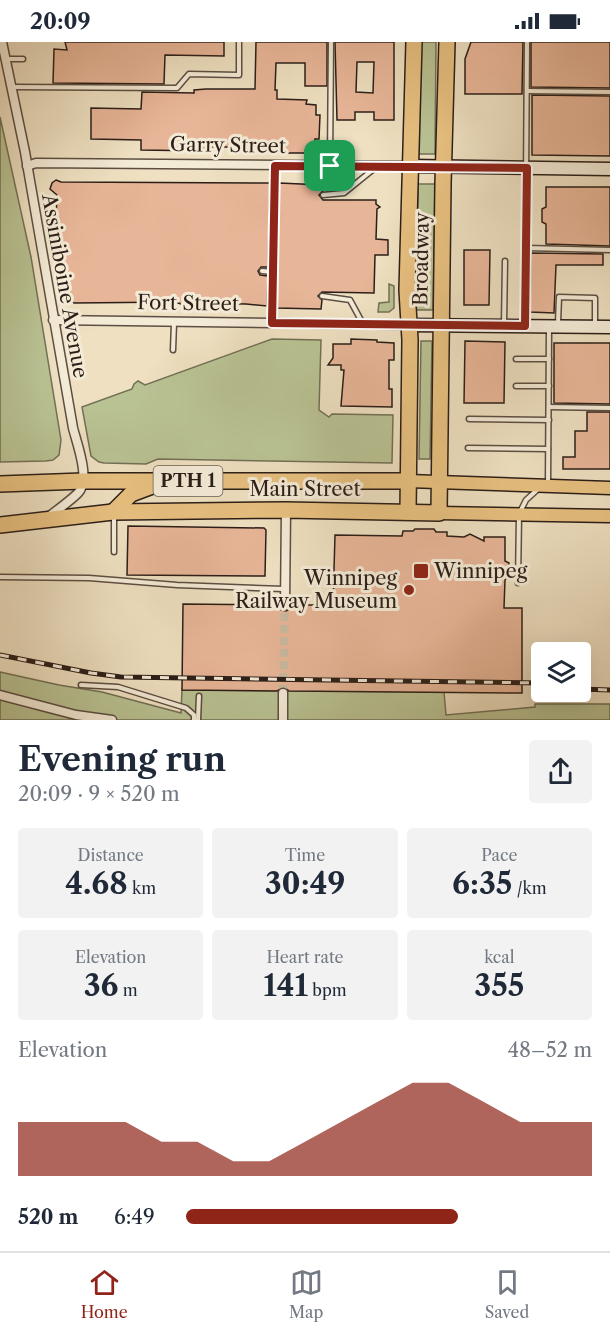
<!DOCTYPE html>
<html lang="en">
<head>
<meta charset="utf-8">
<style>
	:root { --surface:#fff; --page:#f2f2f3; --text:#1f2937; --muted:#747a83; --line:#e0e1e3; --accent:#8f2418 }
	body { margin:0; font-family:"Libre Caslon Text",serif; background:var(--page); color:var(--text); height:100vh; display:flex; flex-direction:column; font-size:22px; white-space:nowrap }
	* { box-sizing:border-box; margin:0 }
	p { font-size:20px; color:var(--muted) }
	.icon { flex:none; width:33px; height:33px; fill:none; stroke:currentColor; stroke-width:2; stroke-linecap:round; stroke-linejoin:round }
	.map { position:relative; height:678px; overflow:hidden }
	.sheet { display:flex; flex-direction:column; background:var(--surface); flex:1 }
	.sheet>* { flex:none }
	.buttons { position:absolute; left:531px; top:600px; display:grid; gap:12px }
	.buttons a { display:grid; place-items:center; width:60px; height:60px; border-radius:6px; background:var(--surface); box-shadow:0 6px 24px #0002; font-size:30px }
	.pin { position:absolute; display:grid; place-items:center; width:51px; height:51px; color:#fff; margin:-26px; border-radius:12px; box-shadow:0 3px 9px #0006 }
	.round { display:grid; place-items:center; flex:none; width:63px; height:63px; border-radius:6px; background:var(--page) }
	.head { display:flex; align-items:center; justify-content:space-between; height:102px; padding:0 18px }
	h1 { font-size:33px; font-weight:800; line-height:45px }
	.figures { display:grid; grid-template-columns:repeat(3,1fr); gap:9px; height:102px; padding:6px 18px }
	.figures div { display:grid; align-content:center; border-radius:6px; background:var(--page); text-align:center }
	.figures b { font-size:30px; font-weight:800 }
	.figures small { font-size:16px; font-weight:400 }
	.figures p { font-size:16px }
	.chart { height:168px; padding:12px 18px }
	.chart p { display:flex; justify-content:space-between }
	.chart svg { width:100%; height:108px; margin-top:6px; fill:var(--accent); opacity:.7 }
	ul { padding:0 18px; list-style:none; font-size:20px }
	li { display:grid; grid-template-columns:96px 72px 1fr; align-items:center; height:45px }
	li i { height:15px; border-radius:8px; background:var(--accent) }
	.status { display:flex; justify-content:space-between; align-items:center; height:42px; padding:0 30px; background:var(--surface); direction:ltr }
	.status svg { height:16px; fill:currentColor }
	.menu { display:flex; justify-content:space-around; align-items:center; height:84px; border-top:2px solid var(--line); background:var(--surface); font-size:16px; color:var(--muted) }
	.menu a { display:grid; justify-items:center; gap:3px }
	.menu .active { color:var(--accent) }
	.map>svg:first-child { display:block }
</style>
</head>
<body>
<div class="status"><b>20:09</b><svg viewBox="0 0 49 12"><path d="M0 12V9h3v3zM5 12V6h3v6zM10 12V3h3v9zM15 12V0h3v12zM26 1h20v11H26zM47 4h2v5h-2z"/></svg></div>
<div class="map">
<svg width="610" height="678" viewBox="0 0 610 678">
	<rect width="100%" height="100%" fill="#eee0c1"/>
	<filter id="stains"><feTurbulence type="fractalNoise" baseFrequency=".00333" numOctaves="4"/><feColorMatrix values="0 0 0 0 .2 0 0 0 0 .09 0 0 0 0 .02 0 0 0 .5 -.17"/></filter>
	<radialGradient id="worn" r=".72"><stop offset=".6" stop-color="#630" stop-opacity="0"/><stop offset="1" stop-color="#630" stop-opacity=".3"/></radialGradient>
	<g fill="#b9c293" stroke="#727056" stroke-width="1.5">
		<path d="M 420,0 L 436,0 L 435,112 L 418,112 Z"/>
		<path d="M 0,75 L 31,215 L 61,398 L 59,413 L 53,418 L 46,419 L 0,420 Z"/>
		<path d="M 418,142 L 435,142 L 433,268 L 416,268 Z"/>
		<path d="M 389,242 L 394,244 L 394,266 L 389,270 L 378,270 L 379,261 L 389,260 Z"/>
		<path d="M 272,297 L 321,298 L 319,368 L 329,375 L 332,372 L 393,373 L 392,421 L 158,417 L 146,422 L 104,421 L 99,420 L 91,414 L 82,365 L 132,347 L 134,342 L 138,339 L 145,343 Z"/>
		<path d="M 421,299 L 432,299 L 430,417 L 419,417 Z"/>
		<path d="M 0,630 L 59,643 L 102,650 L 181,671 L 182,648 L 444,650 L 446,673 L 535,665 L 535,662 L 610,662 L 610,678 L 0,678 Z"/>
	</g>
	<g fill="#e7b597" stroke="#2b1e18" stroke-width="1.5" fill-rule="evenodd">
		<path d="M 65,0 L 224,0 L 224,14 L 165,13 L 164,42 L 53,41 L 54,7 L 67,8 Z"/>
		<path d="M 256,0 L 327,0 L 327,44 L 305,44 L 305,21 L 276,21 L 275,48 L 277,48 L 277,57 L 307,58 L 306,62 L 316,63 L 316,73 L 320,73 L 319,97 L 315,97 L 315,108 L 306,107 L 305,111 L 281,111 L 281,106 L 258,105 L 204,105 L 204,109 L 141,108 L 141,98 L 91,97 L 91,66 L 141,67 L 142,50 L 194,51 L 194,48 L 206,47 L 255,47 Z"/>
		<path d="M 335,0 L 394,0 L 394,78 L 374,78 L 374,70 L 355,70 L 355,78 L 337,78 ZM 357,20 L 374,20 L 373,51 L 356,50 Z"/>
		<path d="M 471,0 L 523,0 L 522,52 L 465,52 L 465,17 Z"/>
		<path d="M 531,0 L 610,0 L 610,46 L 531,45 Z"/>
		<path d="M 532,53 L 610,54 L 610,114 L 532,113 Z"/>
		<path d="M 56,138 L 61,140 L 270,141 L 268,225 L 261,225 L 258,229 L 260,233 L 268,234 L 267,264 L 246,262 L 188,261 L 183,263 L 176,260 L 74,261 L 70,257 L 70,240 L 67,238 L 59,201 L 58,179 L 56,177 L 57,153 L 50,147 L 52,141 Z"/>
		<path d="M 279,141 L 323,143 L 323,149 L 319,153 L 323,158 L 376,158 L 376,162 L 380,165 L 377,167 L 376,197 L 388,198 L 388,213 L 375,213 L 374,251 L 322,250 L 318,254 L 322,258 L 321,267 L 276,266 Z"/>
		<path d="M 546,145 L 610,145 L 610,204 L 546,202 L 546,182 L 542,180 L 542,167 L 546,165 Z"/>
		<path d="M 464,208 L 490,208 L 489,263 L 464,263 Z"/>
		<path d="M 531,211 L 603,212 L 603,223 L 556,223 L 554,271 L 530,270 Z"/>
		<path d="M 351,297 L 377,298 L 377,300 L 394,301 L 394,318 L 389,318 L 389,347 L 392,347 L 392,365 L 341,364 L 344,328 L 341,328 L 341,323 L 328,323 L 333,316 L 333,302 L 351,302 Z"/>
		<path d="M 465,299 L 505,300 L 504,361 L 464,361 Z"/>
		<path d="M 554,301 L 610,301 L 610,362 L 554,361 Z"/>
		<path d="M 587,370 L 610,370 L 610,427 L 563,427 L 563,415 L 575,415 L 575,389 L 587,389 Z"/>
		<path d="M 128,484 L 264,486 L 266,488 L 265,534 L 127,533 Z"/>
		<path d="M 415,487 L 434,487 L 436,490 L 447,490 L 447,494 L 464,495 L 470,492 L 484,499 L 484,495 L 505,495 L 505,519 L 509,521 L 508,535 L 505,538 L 504,566 L 522,566 L 522,651 L 289,649 L 284,645 L 277,649 L 182,648 L 183,562 L 279,563 L 281,568 L 286,569 L 290,567 L 291,563 L 333,563 L 335,493 L 402,494 L 403,489 L 413,489 Z"/>
	</g>
	<g fill="none" stroke-linecap="round" stroke-linejoin="round">
		<path stroke="#c7b99f" stroke-width="8" stroke-dasharray="8 4" stroke-linecap="butt" d="M 283,651 L 285,563"/>
		<defs>
			<g id="lane">
				<path d="M 6,17 L 23,17"/>
				<path d="M 12,45 L 177,46 L 189,32 L 239,33 L 239,0"/>
				<path d="M 527,49 L 610,50"/>
				<path d="M 330,122 L 331,0"/>
				<path d="M 323,153 L 344,151 L 375,126"/>
				<path d="M 526,206 L 610,208"/>
				<path d="M 262,229 L 273,230"/>
				<path d="M 322,254 L 350,258 L 363,282"/>
				<path d="M 271,281 L 275,124"/>
				<path d="M 525,281 L 527,0"/>
				<path d="M 558,281 L 559,255 L 595,256 L 595,282"/>
				<path d="M 504,282 L 505,219"/>
				<path d="M 173,308 L 174,281"/>
				<path d="M 516,317 L 549,317"/>
				<path d="M 516,344 L 549,344"/>
				<path d="M 549,365 L 610,366"/>
				<path d="M 469,377 L 549,378"/>
				<path d="M 468,406 L 548,407"/>
				<path d="M 548,443 L 549,286"/>
				<path d="M 114,474 L 114,510"/>
				<path d="M 0,535 L 89,536 L 177,543 L 284,547"/>
				<path d="M 518,541 L 519,472 L 526,458 L 537,448"/>
				<path d="M 81,643 L 118,645 L 186,666 L 194,673 L 194,678"/>
				<path d="M 198,678 L 199,654"/>
			</g>
			<g id="street">
				<path d="M 2,0 L 25,110 L 73,386 C 77,402 91,438 78,451 C 69,460 57,468 47,476"/>
				<path d="M 27,124 L 36,121 L 410,124"/>
				<path d="M 53,278 L 409,283"/>
				<path d="M 285,563 L 286,468"/>
				<path d="M 0,653 L 76,673 L 112,678"/>
				<path d="M 283,678 L 283,651"/>
			</g>
			<g id="secondary">
				<path d="M 410,124 L 610,127"/>
				<path d="M 409,283 L 610,285"/>
			</g>
			<g id="primary">
				<path d="M 408,439 L 610,446"/>
				<path d="M 439,471 L 610,474"/>
			</g>
			<g id="highway">
				<path d="M 0,442 L 83,439 L 408,439"/>
				<path d="M 113,470 L 131,452 L 155,443"/>
				<path d="M 408,470 L 410,298 L 407,248 L 414,0"/>
				<path d="M 0,483 L 113,470 L 286,468 L 439,471 L 443,142 L 447,0"/>
			</g>
		</defs>
		<use href="#lane" stroke="#5c4e42" stroke-width="7"/>
		<use href="#street" stroke="#5c4e42" stroke-width="11"/>
		<use href="#secondary" stroke="#2b1e18" stroke-width="15"/>
		<use href="#primary" stroke="#2b1e18" stroke-width="15"/>
		<use href="#highway" stroke="#2b1e18" stroke-width="18"/>
		<use href="#lane" stroke="#f4ebd7" stroke-width="4"/>
		<use href="#street" stroke="#f4ebd7" stroke-width="8"/>
		<use href="#secondary" stroke="#f4ebd7" stroke-width="12"/>
		<use href="#primary" stroke="#e7c080" stroke-width="12"/>
		<use href="#highway" stroke="#e7c080" stroke-width="15"/>
		<defs>
			<g id="rail">
				<path d="M 0,613 L 91,631 L 121,635 L 542,641"/>
				<path d="M 580,647 L 610,648"/>
			</g>
		</defs>
		<use href="#rail" stroke="#2b1e18" stroke-width="5"/>
		<use href="#rail" stroke="#f4ebd7" stroke-width="3" stroke-dasharray="9" stroke-linecap="butt"/>
	</g>
	<g fill="none" stroke-linecap="round" stroke-linejoin="round">
		<defs>
			<path id="route" d="M 275,124 L 527,126 L 525,284 L 272,281 Z"/>
		</defs>
		<use href="#route" stroke="#fff" stroke-width="12"/>
		<use href="#route" stroke="#8f2418" stroke-width="8"/>
	</g>
	<g fill="#8f2418" stroke="#f4ebd7" stroke-width="2">
		<rect x="413" y="521" width="16" height="16" rx="3"/>
		<circle cx="409" cy="548" r="6"/>
	</g>
	<g text-anchor="middle" dominant-baseline="central" stroke-width="6" stroke-linejoin="round" paint-order="stroke">
		<rect fill="#f4ebd7" stroke="#675c51" stroke-width="1.5" x="153.5" y="424" width="69" height="30" rx="4.5"/>
		<g font-size="18" font-weight="bold" fill="#2b1e18">
			<text x="188" y="439">PTH 1</text>
		</g>
		<g font-size="20" fill="#2b1e18" stroke="#f4ebd7">
			<text transform="translate(228 103) rotate(1)">Garry Street</text>
			<text transform="translate(421 217) rotate(-89)">Broadway</text>
			<text transform="translate(65 244) rotate(80)">Assiniboine Avenue</text>
			<text transform="translate(188 261) rotate(1)">Fort Street</text>
			<text x="305" y="447">Main Street</text>
		</g>
		<g font-size="20" fill="#2b1e18" stroke="#f4ebd7" text-anchor="start">
			<text x="434" y="529">Winnipeg</text>
			<text x="397" y="536" text-anchor="end">Winnipeg<tspan x="397" dy="23">Railway Museum</tspan></text>
		</g>
	</g>
	<rect width="100%" height="100%" filter="url(#stains)"/>
	<rect width="100%" height="100%" fill="url(#worn)"/>
</svg>
<div class="buttons">
<a><svg class="icon" aria-label="layers" viewBox="0 0 24 24"><path d="M12 4l9 5-9 5-9-5zM3 14l9 5 9-5"/></svg></a>
</div>
<div class="pin" style="left:330px;top:124px;background:#1e9e55"><svg class="icon" aria-label="arrive" viewBox="0 0 24 24"><path d="M6 21V4h12l-3 4 3 4H6"/></svg></div>
</div>
<section class="sheet">
<div class="head"><div><h1>Evening run</h1><p>20:09 · 9 × 520 m</p></div><a class="round"><svg class="icon" aria-label="share" viewBox="0 0 24 24"><path d="M12 15V3M7 8l5-5 5 5M5 13v7h14v-7"/></svg></a></div>
<div class="figures">
<div><p>Distance</p><b>4.68<small> km</small></b></div>
<div><p>Time</p><b>30:49</b></div>
<div><p>Pace</p><b>6:35<small> /km</small></b></div>
</div>
<div class="figures">
<div><p>Elevation</p><b>36<small> m</small></b></div>
<div><p>Heart rate</p><b>141<small> bpm</small></b></div>
<div><p>kcal</p><b>355</b></div>
</div>
<div class="chart"><p><span>Elevation</span>48–52 m</p>
<svg viewBox="0 0 160 44" preserveAspectRatio="none"><path d="M0 44V22L10 22L20 22L30 22L40 30L50 30L60 38L70 38L80 30L90 22L100 14L110 6L120 6L130 14L140 22L150 22L160 22V44z"/></svg>
</div>
<ul>
<li><b>520 m</b>6:49<i style="width:67%"></i></li>
</ul>
</section>
<nav class="menu">
<a class="active"><svg class="icon" aria-label="home" viewBox="0 0 24 24"><path d="M3 11l9-7 9 7M6 9v11h12V9"/></svg>Home</a>
<a><svg class="icon" aria-label="map" viewBox="0 0 24 24"><path d="M3 6l6-2 6 2 6-2v14l-6 2-6-2-6 2zM9 4v14M15 6v14"/></svg>Map</a>
<a><svg class="icon" aria-label="saved" viewBox="0 0 24 24"><path d="M7 4h10v16l-5-4-5 4z"/></svg>Saved</a>
</nav>
</body>
</html>
